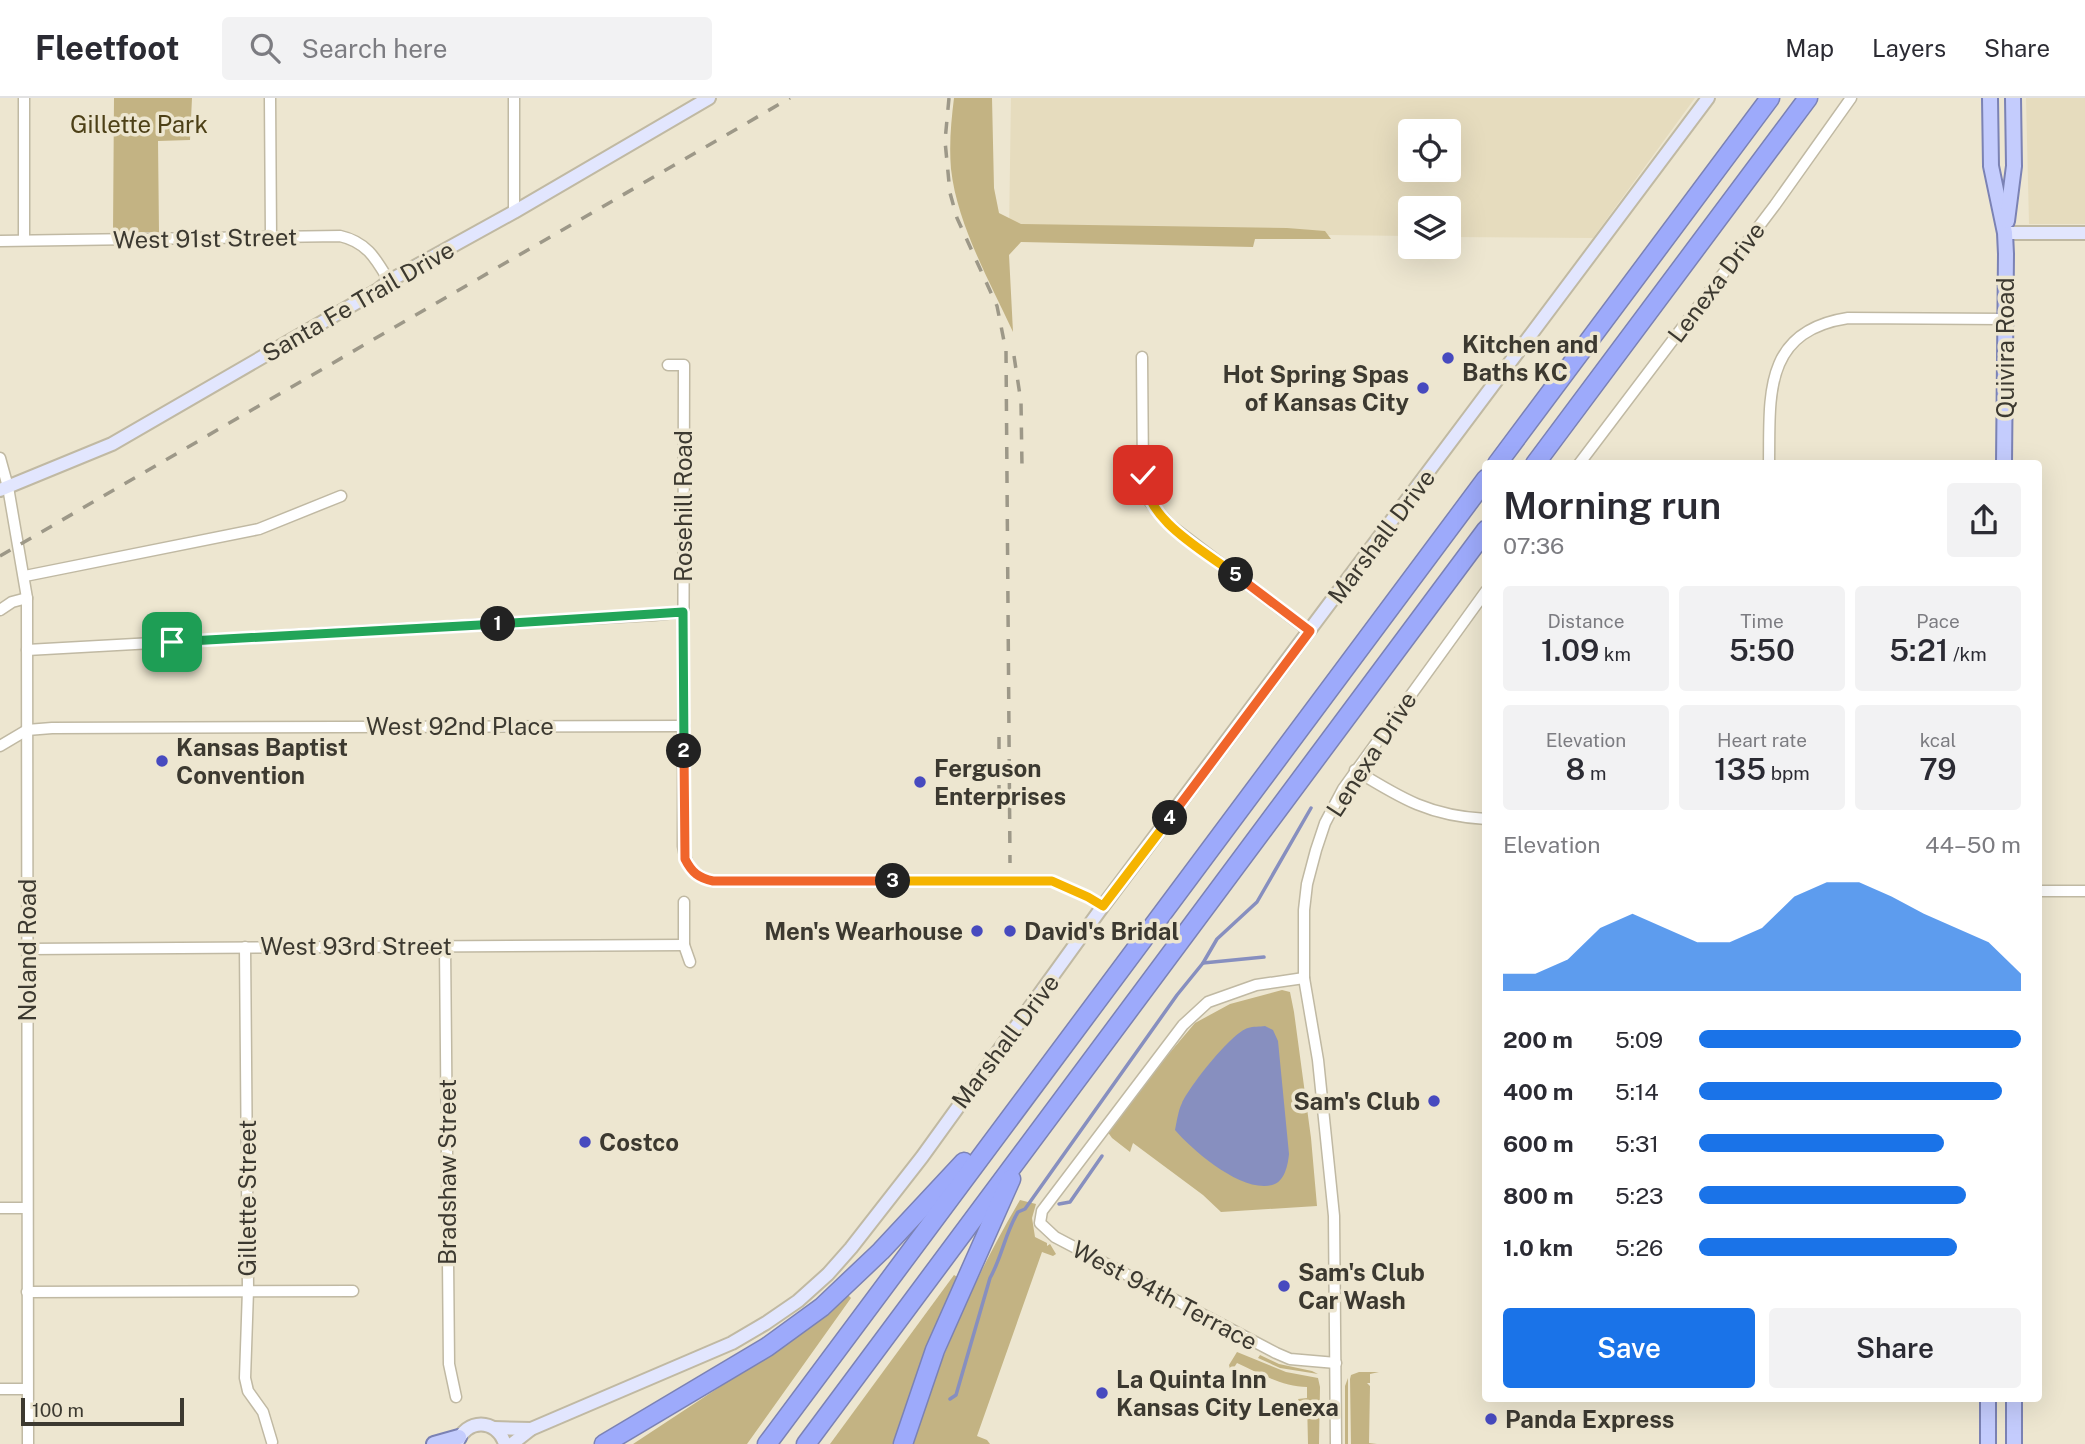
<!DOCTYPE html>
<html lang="en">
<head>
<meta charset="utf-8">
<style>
	:root { --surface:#fff; --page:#f2f2f3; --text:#2b2b33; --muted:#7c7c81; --line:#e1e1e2; --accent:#1a73e8 }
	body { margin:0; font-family:"Public Sans",sans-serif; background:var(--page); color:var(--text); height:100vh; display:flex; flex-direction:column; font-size:26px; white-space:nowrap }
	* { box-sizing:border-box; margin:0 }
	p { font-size:23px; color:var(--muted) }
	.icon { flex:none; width:38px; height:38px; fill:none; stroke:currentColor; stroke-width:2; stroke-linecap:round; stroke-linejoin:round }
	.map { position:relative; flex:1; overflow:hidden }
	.panel { position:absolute; left:1482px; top:362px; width:560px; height:942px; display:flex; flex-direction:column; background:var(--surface); border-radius:7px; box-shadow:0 7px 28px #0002 }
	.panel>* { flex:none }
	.tools { position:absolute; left:1398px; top:21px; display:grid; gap:14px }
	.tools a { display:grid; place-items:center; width:63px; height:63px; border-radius:7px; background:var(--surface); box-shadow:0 7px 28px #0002; font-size:35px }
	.scale { position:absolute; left:21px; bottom:18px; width:163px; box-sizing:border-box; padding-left:7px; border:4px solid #3c3930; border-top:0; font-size:19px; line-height:24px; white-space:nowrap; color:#3c3930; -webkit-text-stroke:5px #ede6d0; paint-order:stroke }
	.pin { position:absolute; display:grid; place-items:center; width:60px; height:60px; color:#fff; margin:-30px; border-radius:14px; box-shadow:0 4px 10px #0006 }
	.km { position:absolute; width:35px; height:35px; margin:-18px; border-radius:50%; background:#222; color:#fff; font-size:19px; line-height:35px; text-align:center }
	.round { display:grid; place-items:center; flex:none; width:74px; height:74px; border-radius:7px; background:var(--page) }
	.head { display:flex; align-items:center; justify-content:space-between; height:119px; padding:0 21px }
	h1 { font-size:38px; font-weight:600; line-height:52px }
	.metrics { display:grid; grid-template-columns:repeat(3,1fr); gap:10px; height:119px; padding:7px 21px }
	.metrics div { display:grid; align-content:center; border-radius:7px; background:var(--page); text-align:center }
	.metrics b { font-size:30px; font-weight:600 }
	.metrics small { font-size:19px; font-weight:400 }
	.metrics p { font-size:19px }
	.chart { height:196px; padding:14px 21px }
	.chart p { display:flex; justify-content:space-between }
	.chart svg { width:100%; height:126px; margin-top:7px; fill:var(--accent); opacity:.7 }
	.primary-button { display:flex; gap:14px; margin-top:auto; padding:14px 21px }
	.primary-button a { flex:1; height:80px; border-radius:7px; background:var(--accent); color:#fff; font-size:28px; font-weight:600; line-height:80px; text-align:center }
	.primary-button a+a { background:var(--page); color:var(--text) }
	ul { padding:0 21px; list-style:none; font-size:23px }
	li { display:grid; grid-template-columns:112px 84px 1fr; align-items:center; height:52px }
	li i { height:18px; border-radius:9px; background:var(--accent) }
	header { display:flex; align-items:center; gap:42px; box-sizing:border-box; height:98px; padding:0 35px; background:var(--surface); border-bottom:2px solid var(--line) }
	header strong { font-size:33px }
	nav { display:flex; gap:38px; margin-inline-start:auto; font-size:24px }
	.search { width:490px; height:63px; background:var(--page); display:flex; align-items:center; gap:18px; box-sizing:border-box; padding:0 24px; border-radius:7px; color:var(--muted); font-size:26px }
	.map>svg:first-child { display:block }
</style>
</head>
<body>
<header>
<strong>Fleetfoot</strong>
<div class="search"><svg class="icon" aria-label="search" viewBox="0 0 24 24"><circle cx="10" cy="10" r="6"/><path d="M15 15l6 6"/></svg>Search here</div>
<nav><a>Map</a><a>Layers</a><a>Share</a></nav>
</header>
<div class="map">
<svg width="2085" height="1346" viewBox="0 0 2085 1346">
	<rect width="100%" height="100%" fill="#ede6d0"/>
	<g fill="#e6dcbe" fill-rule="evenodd">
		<path d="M 1011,0 L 1695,0 L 1593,140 L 1449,139 L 1449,110 L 1410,110 L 1410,138 L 1009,133 ZM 1410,33 L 1449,33 L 1449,72 L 1410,72 Z"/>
		<path d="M 2026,0 L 2085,0 L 2085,126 L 2029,126 Z"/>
	</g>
	<g fill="#c3b383">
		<path d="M 114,0 L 192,0 L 190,42 L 158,43 L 159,134 L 113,134 Z"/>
		<path d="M 954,0 L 992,0 L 994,90 L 999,115 L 1021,126 L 1287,130 L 1325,133 L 1331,141 L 1255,141 L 1253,149 L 1021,144 L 1009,157 L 1013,234 C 990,184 957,126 951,71 C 949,47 951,24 954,0 Z"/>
		<path d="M 1282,892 L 1290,894 L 1294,914 L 1311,1040 L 1317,1108 L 1221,1114 L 1203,1097 L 1133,1045 L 1130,1054 L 1112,1040 L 1107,1033 L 1128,1004 L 1195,925 L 1230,906 Z"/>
		<path d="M 1020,1102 L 1036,1106 L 1032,1120 L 1035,1139 L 1047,1145 L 1047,1148 L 1050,1146 L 1056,1156 L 1053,1158 L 1042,1154 L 977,1338 L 987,1342 L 990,1346 L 911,1346 C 942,1257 972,1183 1020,1102 Z"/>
		<path d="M 954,1177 L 959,1180 L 896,1346 L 830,1346 Z"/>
		<path d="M 847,1196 L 851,1200 L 747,1346 L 633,1346 L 782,1248 Z"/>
		<path d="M 1237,1254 L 1286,1274 L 1318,1280 L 1320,1289 L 1319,1346 L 1308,1346 L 1307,1303 L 1299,1303 L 1298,1301 L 1307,1300 L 1307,1289 C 1283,1289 1259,1275 1237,1265 L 1233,1271 L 1230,1271 L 1229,1267 Z"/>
		<path d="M 1260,1257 L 1279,1266 L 1312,1273 L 1318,1276 L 1280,1270 L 1258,1260 Z"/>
		<path d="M 1359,1274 L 1379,1274 L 1370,1276 L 1370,1285 L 1367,1285 L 1370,1288 L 1369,1345 L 1377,1346 L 1351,1346 L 1350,1281 L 1351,1277 Z"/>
		<path d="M 1348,1280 L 1348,1346 L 1345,1346 L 1345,1288 Z"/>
	</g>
	<path fill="#878fbf" d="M 1265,928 L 1273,932 L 1278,943 L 1289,1056 C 1288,1066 1285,1084 1272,1087 C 1242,1095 1193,1053 1175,1032 C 1177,1023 1178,1013 1182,1005 C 1190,988 1231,935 1248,930 C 1253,928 1260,929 1265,928 Z"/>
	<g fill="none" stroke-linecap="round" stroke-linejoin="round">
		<g stroke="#878fbf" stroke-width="3.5">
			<path d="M 1203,865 L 1217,841 L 1257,804 L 1311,710"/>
			<path d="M 1059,1106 L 1070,1104 L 1102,1058"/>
			<path d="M 950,1301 L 956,1297 L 990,1180 C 1002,1159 1005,1135 1018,1114 L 1025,1111 L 1177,897 L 1203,865 L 1264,859"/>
		</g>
		<defs>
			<g id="street">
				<path d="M 270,0 L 271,138"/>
				<path d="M 514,114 L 514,0"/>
				<path d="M 24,142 L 24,0"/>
				<path d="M 0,143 L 340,138 C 367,144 376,161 389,183"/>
				<path d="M 1142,259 L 1143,377 L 1144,392 L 1150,404 L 1170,427 L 1309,533"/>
				<path d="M 668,267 L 684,267 L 683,748 C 686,769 693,778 713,783 L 1052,783 L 1088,799 L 1103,808"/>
				<path d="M 0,360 L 8,389 L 27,500 L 28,1346"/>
				<path d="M 1579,366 L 1775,107 L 1851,0"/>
				<path d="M 1769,366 C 1770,299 1762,233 1848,220 L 2004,221"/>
				<path d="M 25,478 L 259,431 L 341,398"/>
				<path d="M 0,512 L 12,504 L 27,500"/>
				<path d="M 27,552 L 655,517 L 683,514"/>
				<path d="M 0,648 L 27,632 L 52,630 L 684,628"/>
				<path d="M 1355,672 C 1402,701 1430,718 1486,721"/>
				<path d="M 2039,793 L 2085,793"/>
				<path d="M 684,804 L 684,847 L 690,864"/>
				<path d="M 445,848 L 449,1266 L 456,1299"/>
				<path d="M 245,849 L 248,1192 L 245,1280 L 248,1293 L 263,1314 L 272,1344"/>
				<path d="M 27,851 L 684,847"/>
				<path d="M 1304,880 L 1256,887 L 1208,904 L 1183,927 L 1042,1113 L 1040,1125 L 1055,1139 L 1276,1255 L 1290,1261 L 1336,1265"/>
				<path d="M 0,1110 L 27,1110"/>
				<path d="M 27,1194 L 353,1193"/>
				<path d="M 0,1291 L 27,1291"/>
				<path d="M 1336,1346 L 1334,1118 L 1318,962 L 1304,880 L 1304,812 L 1307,786 L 1316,752 L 1325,725 L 1343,691 L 1486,493"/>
			</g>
			<g id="secondary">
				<path d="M 2005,135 L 2085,135"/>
				<path d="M 0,392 L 112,346 L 378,192 L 389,183 L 514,114 L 709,0"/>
				<path d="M 494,1330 L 531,1331"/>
				<path d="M 457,1346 C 465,1320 497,1320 505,1346"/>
				<path d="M 512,1346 L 531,1331 L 732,1245 L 766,1225 L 798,1203 L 828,1176 L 851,1150 L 922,1059 L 1103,808 L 1708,0"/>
			</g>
			<g id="primary">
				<path d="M 1990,0 L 1991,68 L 2005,135 L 2006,156 L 2004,366"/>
				<path d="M 2007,123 L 2014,68 L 2013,0"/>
				<path d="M 1988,1300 L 1988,1346"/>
				<path d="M 2014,1300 L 2014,1346"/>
				<path d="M 434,1346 L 459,1339"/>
			</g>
			<g id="highway">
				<path d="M 1497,366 L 1770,0"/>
				<path d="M 1535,366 L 1808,0"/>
				<path d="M 604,1346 L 767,1249 L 822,1209 L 881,1153 L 964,1064"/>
				<path d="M 767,1346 L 1486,381"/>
				<path d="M 806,1346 L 1486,432"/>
				<path d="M 903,1346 L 935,1252 L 1011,1081"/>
			</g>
		</defs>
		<use href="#street" stroke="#c0b9a3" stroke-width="13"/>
		<use href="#secondary" stroke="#c0b9a3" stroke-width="16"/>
		<use href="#primary" stroke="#7b82b4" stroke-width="18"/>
		<use href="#highway" stroke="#7b82b4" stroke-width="21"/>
		<use href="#street" stroke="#fff" stroke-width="10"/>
		<use href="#secondary" stroke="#e2e6fe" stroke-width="12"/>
		<use href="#primary" stroke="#c4ccfd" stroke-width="14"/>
		<use href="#highway" stroke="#9daafb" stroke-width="18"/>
		<g stroke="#9d9888" stroke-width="3.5" stroke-dasharray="12 12" stroke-linecap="butt">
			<path d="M 949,0 L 945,43 L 950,95 L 957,120 L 997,208 L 1006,253 L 1010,765"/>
			<path d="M 1014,258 L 1021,304 L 1022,369"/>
			<path d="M 0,458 L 790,0"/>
			<path d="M 999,639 L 999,713"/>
		</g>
	</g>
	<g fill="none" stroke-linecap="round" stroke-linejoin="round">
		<defs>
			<path id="split-1" d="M 172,544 L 498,526"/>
			<path id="split-2" d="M 498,526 L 683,514 L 684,653"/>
			<path id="split-3" d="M 684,653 L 685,761 C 692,775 699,780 713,783 L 893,783"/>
			<path id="split-4" d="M 893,783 L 1052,783 L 1088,799 L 1103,808 L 1170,720"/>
			<path id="split-5" d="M 1170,720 L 1310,533 L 1236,477"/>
			<path id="split-6" d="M 1143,377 C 1146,423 1203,452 1236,477"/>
		</defs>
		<use href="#split-1" stroke="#fff" stroke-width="14"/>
		<use href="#split-2" stroke="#fff" stroke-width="14"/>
		<use href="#split-3" stroke="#fff" stroke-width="14"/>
		<use href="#split-4" stroke="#fff" stroke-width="14"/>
		<use href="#split-5" stroke="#fff" stroke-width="14"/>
		<use href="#split-6" stroke="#fff" stroke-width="14"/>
		<use href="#split-1" stroke="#22a559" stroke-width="9"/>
		<use href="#split-2" stroke="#22a559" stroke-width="9"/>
		<use href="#split-3" stroke="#f0652b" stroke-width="9"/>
		<use href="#split-4" stroke="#f5b400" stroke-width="9"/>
		<use href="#split-5" stroke="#f0652b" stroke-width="9"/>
		<use href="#split-6" stroke="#f5b400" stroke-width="9"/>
	</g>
	<g fill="#474abf" stroke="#ede6d0" stroke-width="2.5">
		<circle cx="1448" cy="260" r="7"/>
		<circle cx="1423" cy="290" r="7"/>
		<circle cx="162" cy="663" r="7"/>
		<circle cx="920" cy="684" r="7"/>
		<circle cx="977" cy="833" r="7"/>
		<circle cx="1010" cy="833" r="7"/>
		<circle cx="1434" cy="1003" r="7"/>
		<circle cx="585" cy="1044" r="7"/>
		<circle cx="1284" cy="1188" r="7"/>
		<circle cx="1102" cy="1295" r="7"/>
		<circle cx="1491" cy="1321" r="7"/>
	</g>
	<g text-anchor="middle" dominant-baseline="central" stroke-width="7" stroke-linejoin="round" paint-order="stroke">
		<g font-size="24" fill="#4d4017" stroke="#ede6d0">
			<text x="139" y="26">Gillette Park</text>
		</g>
		<g font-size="24" fill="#3c3930" stroke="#ede6d0">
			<text transform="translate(205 140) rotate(-1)">West 91st Street</text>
			<text transform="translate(1716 184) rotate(-53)">Lenexa Drive</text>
			<text transform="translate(358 203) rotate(-30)">Santa Fe Trail Drive</text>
			<text transform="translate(2005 250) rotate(-90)">Quivira Road</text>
			<text transform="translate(683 408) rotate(-90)">Rosehill Road</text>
			<text transform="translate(1381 438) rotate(-53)">Marshall Drive</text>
			<text x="460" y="628">West 92nd Place</text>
			<text transform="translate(1371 656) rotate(-57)">Lenexa Drive</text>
			<text x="356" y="848">West 93rd Street</text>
			<text transform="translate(27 852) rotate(-90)">Noland Road</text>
			<text transform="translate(1005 943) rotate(-53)">Marshall Drive</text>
			<text transform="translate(447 1074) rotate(-90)">Bradshaw Street</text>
			<text transform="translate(247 1100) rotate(-90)">Gillette Street</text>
			<text transform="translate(1165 1197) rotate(28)">West 94th Terrace</text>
		</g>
		<g font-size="24" font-weight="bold" fill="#3c3930" stroke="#ede6d0" text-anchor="start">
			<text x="1462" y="246">Kitchen and<tspan x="1462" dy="28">Baths KC</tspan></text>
			<text x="1409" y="276" text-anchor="end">Hot Spring Spas<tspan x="1409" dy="28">of Kansas City</tspan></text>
			<text x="176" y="649">Kansas Baptist<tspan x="176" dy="28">Convention</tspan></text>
			<text x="934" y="670">Ferguson<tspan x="934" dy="28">Enterprises</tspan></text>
			<text x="963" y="833" text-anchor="end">Men's Wearhouse</text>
			<text x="1024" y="833">David's Bridal</text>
			<text x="1420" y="1003" text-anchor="end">Sam's Club</text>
			<text x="599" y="1044">Costco</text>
			<text x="1298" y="1174">Sam's Club<tspan x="1298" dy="28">Car Wash</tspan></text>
			<text x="1116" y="1281">La Quinta Inn<tspan x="1116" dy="28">Kansas City Lenexa</tspan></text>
			<text x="1505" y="1321">Panda Express</text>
		</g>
	</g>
</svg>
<div class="tools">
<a><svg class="icon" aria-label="locate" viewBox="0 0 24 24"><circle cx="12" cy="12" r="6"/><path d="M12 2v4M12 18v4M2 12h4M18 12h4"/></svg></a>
<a><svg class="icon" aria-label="layers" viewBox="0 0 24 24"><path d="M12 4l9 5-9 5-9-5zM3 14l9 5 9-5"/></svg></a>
</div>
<div class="scale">100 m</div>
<div class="pin" style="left:172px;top:544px;background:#1e9e55"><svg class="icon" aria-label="arrive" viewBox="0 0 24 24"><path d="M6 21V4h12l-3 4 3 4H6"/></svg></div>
<div class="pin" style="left:1143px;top:377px;background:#d93025"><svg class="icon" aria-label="check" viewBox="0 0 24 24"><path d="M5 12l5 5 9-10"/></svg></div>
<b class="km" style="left:498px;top:526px">1</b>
<b class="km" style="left:684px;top:653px">2</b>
<b class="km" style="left:893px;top:783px">3</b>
<b class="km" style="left:1170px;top:720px">4</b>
<b class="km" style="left:1236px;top:477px">5</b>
<section class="panel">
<div class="head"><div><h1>Morning run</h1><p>07:36</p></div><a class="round"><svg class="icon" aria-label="share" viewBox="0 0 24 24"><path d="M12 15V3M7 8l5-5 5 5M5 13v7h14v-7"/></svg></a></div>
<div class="metrics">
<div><p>Distance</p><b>1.09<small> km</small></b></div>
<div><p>Time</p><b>5:50</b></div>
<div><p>Pace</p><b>5:21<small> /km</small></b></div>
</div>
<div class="metrics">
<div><p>Elevation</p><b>8<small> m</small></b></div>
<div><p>Heart rate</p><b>135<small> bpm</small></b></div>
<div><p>kcal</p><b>79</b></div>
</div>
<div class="chart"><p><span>Elevation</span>44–50 m</p>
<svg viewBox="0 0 160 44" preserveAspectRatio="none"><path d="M0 44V38L10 38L20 33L30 22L40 17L50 22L60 27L70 27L80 22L90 11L100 6L110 6L120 11L130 17L140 22L150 27L160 38V44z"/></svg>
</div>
<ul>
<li><b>200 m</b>5:09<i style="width:100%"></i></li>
<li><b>400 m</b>5:14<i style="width:94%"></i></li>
<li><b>600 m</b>5:31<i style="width:76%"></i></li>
<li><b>800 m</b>5:23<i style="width:83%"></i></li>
<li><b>1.0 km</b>5:26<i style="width:80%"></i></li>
</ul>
<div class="primary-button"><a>Save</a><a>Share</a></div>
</section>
</div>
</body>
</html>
